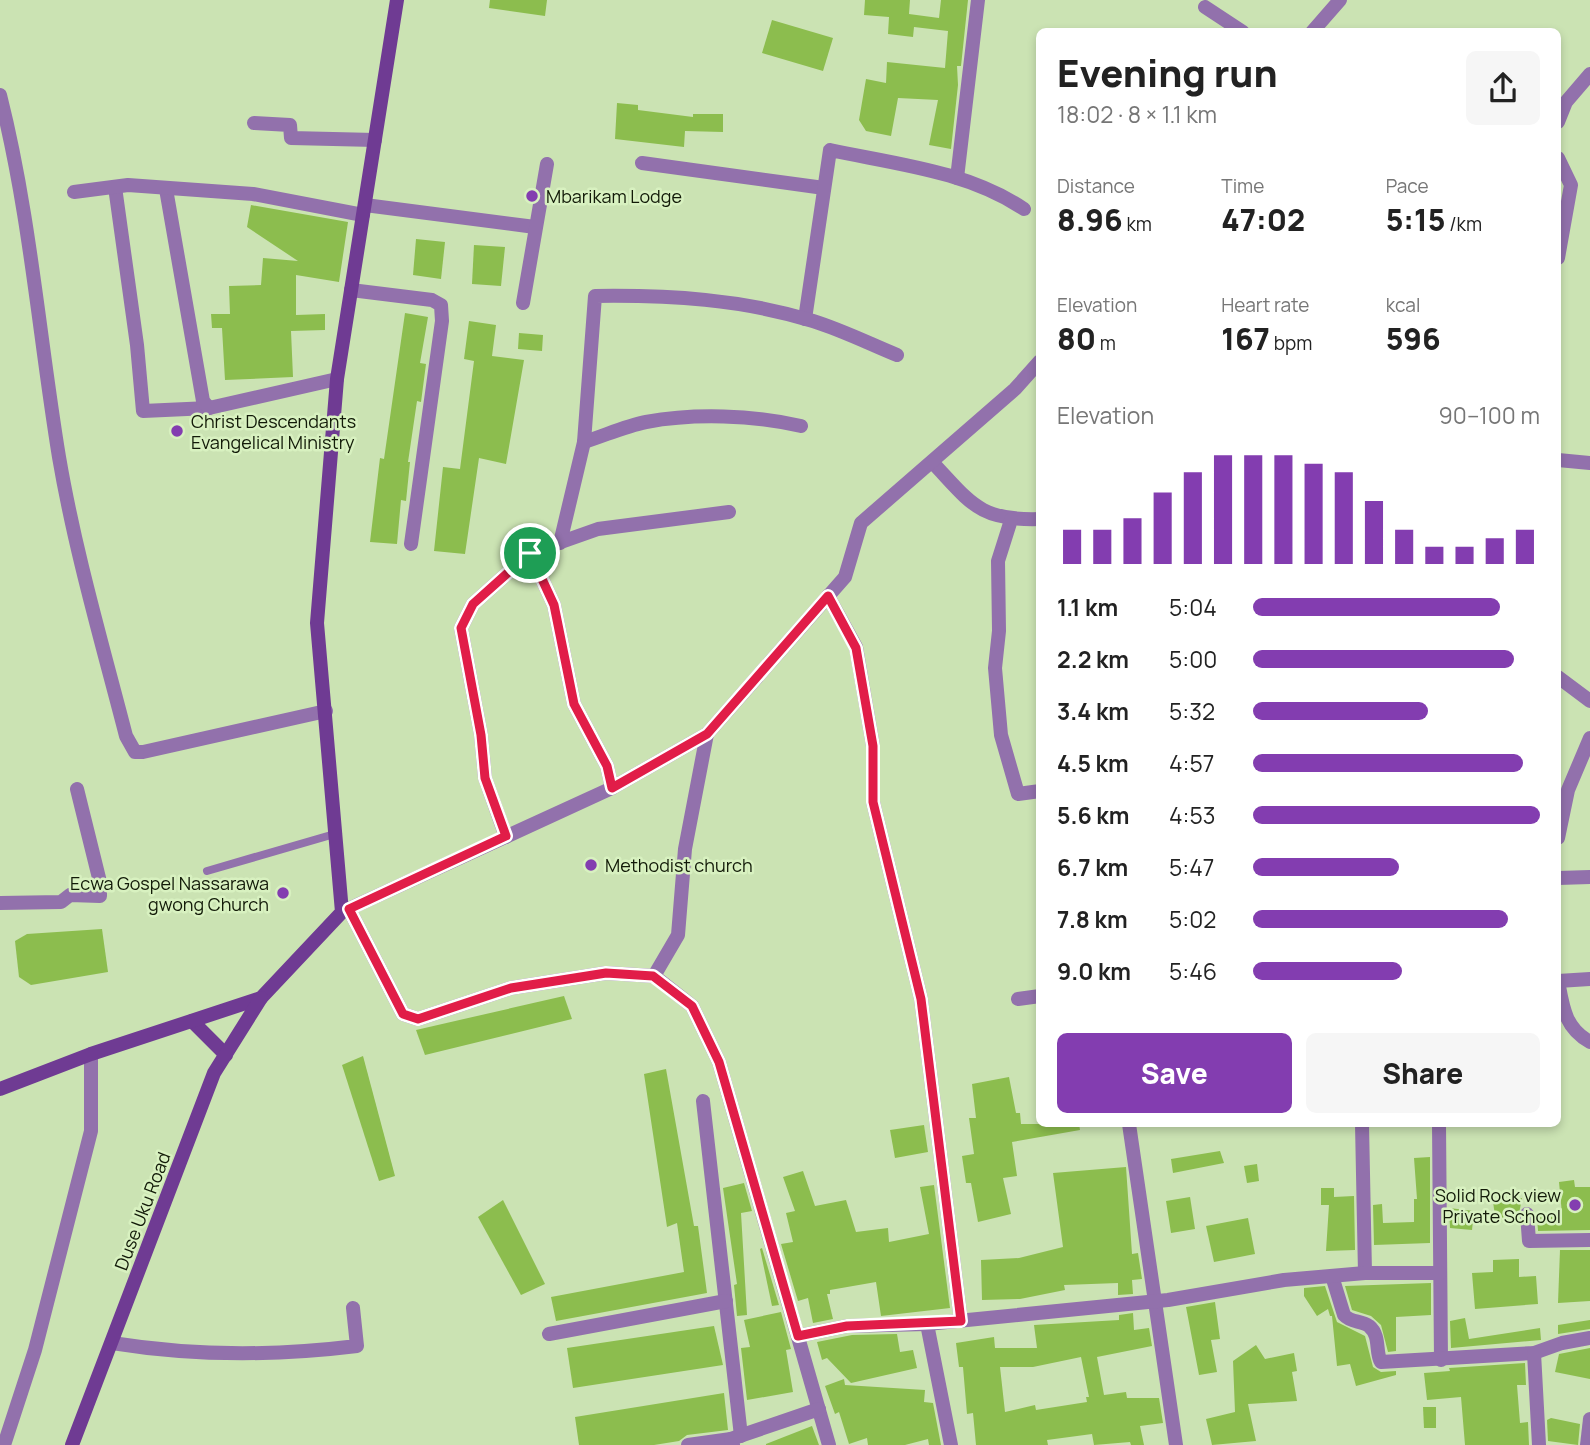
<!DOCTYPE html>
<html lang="en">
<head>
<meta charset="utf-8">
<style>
	:root { --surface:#fff; --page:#f6f6f6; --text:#222; --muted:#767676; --accent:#833db0 }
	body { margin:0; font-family:Manrope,sans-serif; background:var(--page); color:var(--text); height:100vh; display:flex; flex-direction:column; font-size:26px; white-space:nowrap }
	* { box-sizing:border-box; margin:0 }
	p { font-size:23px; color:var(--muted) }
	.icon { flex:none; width:38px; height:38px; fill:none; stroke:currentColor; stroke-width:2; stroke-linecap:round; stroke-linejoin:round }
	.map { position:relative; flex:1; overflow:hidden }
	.side { position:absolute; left:1036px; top:28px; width:525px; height:1099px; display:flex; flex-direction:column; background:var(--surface); border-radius:10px; box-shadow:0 4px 10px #0003 }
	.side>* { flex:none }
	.pin { position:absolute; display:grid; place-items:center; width:60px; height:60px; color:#fff; margin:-30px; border:4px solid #fff; border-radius:50%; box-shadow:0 2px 7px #0007 }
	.round { display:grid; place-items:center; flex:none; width:74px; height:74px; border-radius:10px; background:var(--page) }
	.head { display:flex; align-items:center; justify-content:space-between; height:119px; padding:0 21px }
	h1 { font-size:38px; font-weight:800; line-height:52px }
	.metrics { display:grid; grid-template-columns:repeat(3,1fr); gap:10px; height:119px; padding:7px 21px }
	.metrics div { display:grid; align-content:center }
	.metrics b { font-size:30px; font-weight:800 }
	.metrics small { font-size:19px; font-weight:400 }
	.metrics p { font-size:19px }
	.chart { height:196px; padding:14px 21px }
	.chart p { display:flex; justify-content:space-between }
	.chart svg { width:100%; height:126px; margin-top:7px; stroke:var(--accent); stroke-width:6 }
	.button { display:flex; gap:14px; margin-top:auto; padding:14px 21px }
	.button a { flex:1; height:80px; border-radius:10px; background:var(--accent); color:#fff; font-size:28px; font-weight:800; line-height:80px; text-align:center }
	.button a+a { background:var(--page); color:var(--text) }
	ul { padding:0 21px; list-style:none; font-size:23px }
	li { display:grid; grid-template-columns:112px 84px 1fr; align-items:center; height:52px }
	li i { height:18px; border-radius:9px; background:var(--accent) }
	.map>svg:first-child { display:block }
</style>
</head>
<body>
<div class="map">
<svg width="1590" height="1445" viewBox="0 0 1590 1445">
	<rect width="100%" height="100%" fill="#cbe3b3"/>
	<g fill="#8cbd4e" fill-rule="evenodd">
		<path d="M 490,0 L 547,0 L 545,16 L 489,8 Z"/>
		<path d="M 865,0 L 910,0 L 909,14 L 939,18 L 941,0 L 968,0 L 961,66 L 957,66 L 958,85 L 951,149 L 929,145 L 938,100 L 898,98 L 891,136 L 866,131 L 859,120 L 866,79 L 886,83 L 887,62 L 945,68 L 948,31 L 914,27 L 913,37 L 888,34 L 889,17 L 864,15 Z"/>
		<path d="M 772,20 L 833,38 L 823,71 L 762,53 Z"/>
		<path d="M 617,103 L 638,105 L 638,110 L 693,117 L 693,114 L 723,114 L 723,132 L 685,131 L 684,147 L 615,139 Z"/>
		<path d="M 251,205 L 348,222 L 339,282 L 296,275 L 296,315 L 325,314 L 325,330 L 291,331 L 293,377 L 225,380 L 222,328 L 212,328 L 211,314 L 230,314 L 229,286 L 261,285 L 263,258 L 298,261 L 247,227 Z"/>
		<path d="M 416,239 L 445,242 L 441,279 L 413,275 Z"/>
		<path d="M 474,245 L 505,247 L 501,286 L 472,284 Z"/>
		<path d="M 405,313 L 428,317 L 420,363 L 426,364 L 421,402 L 417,401 L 408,462 L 410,462 L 406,501 L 401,500 L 397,544 L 370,542 L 380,458 L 384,459 Z"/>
		<path d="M 469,321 L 496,325 L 492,356 L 524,360 L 506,464 L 479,458 L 465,554 L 434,551 L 443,467 L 460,469 L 474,361 L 464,359 Z"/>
		<path d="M 519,333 L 543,335 L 542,351 L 518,349 Z"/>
		<path d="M 102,929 L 108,972 L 31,985 L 19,977 L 15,941 L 27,934 Z"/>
		<path d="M 564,996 L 572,1019 L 425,1055 L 416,1030 Z"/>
		<path d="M 363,1056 L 395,1176 L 379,1181 L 342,1065 Z"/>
		<path d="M 666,1069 L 694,1226 L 698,1226 L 707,1293 L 556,1321 L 551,1297 L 684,1272 L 677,1223 L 667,1227 L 644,1074 Z"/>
		<path d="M 1009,1077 L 1016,1113 L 1020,1113 L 1021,1124 L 1079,1124 L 1080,1130 L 1012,1142 L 1017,1176 L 1003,1178 L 1011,1214 L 978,1222 L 971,1183 L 966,1183 L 962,1156 L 974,1154 L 969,1118 L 976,1118 L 972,1084 Z"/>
		<path d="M 924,1125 L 928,1152 L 895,1158 L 890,1130 Z"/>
		<path d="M 1220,1151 L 1224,1163 L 1173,1173 L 1171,1159 Z"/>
		<path d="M 1430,1157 L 1430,1243 L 1374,1245 L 1373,1205 L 1382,1204 L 1383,1223 L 1414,1222 L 1414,1199 L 1417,1199 L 1414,1158 Z"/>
		<path d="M 1257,1164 L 1259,1181 L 1247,1183 L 1244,1166 Z"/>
		<path d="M 1126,1167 L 1132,1254 L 1138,1253 L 1142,1279 L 1132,1280 L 1133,1294 L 1118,1295 L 1118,1283 L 1064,1285 L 1065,1290 L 1020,1299 L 982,1300 L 981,1260 L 1019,1258 L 1063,1247 L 1053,1173 Z"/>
		<path d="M 803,1171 L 815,1206 L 846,1200 L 856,1232 L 888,1228 L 889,1242 L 929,1234 L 920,1187 L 934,1185 L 950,1308 L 881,1316 L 876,1282 L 830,1290 L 830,1294 L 827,1294 L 833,1319 L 813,1323 L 808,1298 L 798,1301 L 781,1244 L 793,1242 L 786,1213 L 795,1211 L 783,1177 Z"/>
		<path d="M 1574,1180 L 1575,1187 L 1590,1187 L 1590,1230 L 1538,1231 L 1537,1217 L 1562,1214 L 1559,1182 Z"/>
		<path d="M 744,1183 L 752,1211 L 741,1213 L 747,1315 L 737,1316 L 734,1285 L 737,1284 L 723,1188 Z"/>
		<path d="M 1321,1188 L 1334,1188 L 1334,1197 L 1354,1196 L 1355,1250 L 1326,1251 L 1329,1205 L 1321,1205 Z"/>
		<path d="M 1190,1197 L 1195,1229 L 1171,1233 L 1166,1201 Z"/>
		<path d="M 1522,1198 L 1518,1219 L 1496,1222 L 1493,1202 Z"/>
		<path d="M 503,1200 L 545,1284 L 521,1295 L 478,1217 Z"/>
		<path d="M 1449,1208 L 1474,1211 L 1472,1230 L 1450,1228 Z"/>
		<path d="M 1248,1218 L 1255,1254 L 1214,1262 L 1206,1226 Z"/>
		<path d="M 762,1248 L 779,1305 L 772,1306 L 760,1249 Z"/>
		<path d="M 1560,1250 L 1590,1250 L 1590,1301 L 1558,1303 Z"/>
		<path d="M 1519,1259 L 1519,1277 L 1536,1276 L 1538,1304 L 1475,1309 L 1472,1273 L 1493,1272 L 1493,1260 Z"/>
		<path d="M 1431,1283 L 1431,1315 L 1396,1317 L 1396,1351 L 1388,1352 L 1381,1325 L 1371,1316 L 1352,1310 L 1345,1286 Z"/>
		<path d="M 1325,1286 L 1337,1322 L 1365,1336 L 1373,1367 L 1381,1372 L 1396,1371 L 1396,1375 L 1356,1386 L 1350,1364 L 1337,1366 L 1332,1316 L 1330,1316 L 1328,1309 L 1317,1316 L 1304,1296 L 1304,1288 Z"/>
		<path d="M 1215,1302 L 1220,1339 L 1211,1340 L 1217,1372 L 1199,1375 L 1186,1307 Z"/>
		<path d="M 781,1312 L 791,1349 L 786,1350 L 793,1392 L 747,1400 L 741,1348 L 750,1347 L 744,1320 Z"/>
		<path d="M 1133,1313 L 1134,1330 L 1149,1328 L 1152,1346 L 1097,1357 L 1104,1395 L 1126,1392 L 1127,1398 L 1159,1398 L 1163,1423 L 1140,1426 L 1144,1445 L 1131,1445 L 1130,1442 L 1094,1445 L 1092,1434 L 1047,1440 L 1048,1445 L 976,1445 L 973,1413 L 967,1414 L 963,1367 L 959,1367 L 956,1343 L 994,1337 L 995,1348 L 1037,1348 L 1034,1325 L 1119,1320 L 1119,1315 ZM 1081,1357 L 1089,1397 L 1086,1397 L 1087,1402 L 1036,1410 L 1035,1405 L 1005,1412 L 1000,1367 L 1033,1367 Z"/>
		<path d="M 1465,1318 L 1469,1339 L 1540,1328 L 1541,1340 L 1451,1348 L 1450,1321 Z"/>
		<path d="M 1590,1320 L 1590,1329 L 1558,1334 L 1558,1325 Z"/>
		<path d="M 714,1326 L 723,1365 L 573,1388 L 567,1348 Z"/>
		<path d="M 897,1334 L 900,1352 L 913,1350 L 917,1368 L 851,1383 L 827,1358 L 822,1360 L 817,1342 L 852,1335 Z"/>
		<path d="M 1256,1345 L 1265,1359 L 1294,1353 L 1297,1371 L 1292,1372 L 1297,1401 L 1248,1404 L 1256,1441 L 1212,1445 L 1206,1419 L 1235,1412 L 1233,1361 Z"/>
		<path d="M 1590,1348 L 1590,1379 L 1555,1372 L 1559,1354 Z"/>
		<path d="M 1525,1363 L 1526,1385 L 1517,1385 L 1520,1423 L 1528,1422 L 1529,1445 L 1465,1445 L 1461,1397 L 1427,1400 L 1424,1373 L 1450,1371 L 1449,1368 Z"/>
		<path d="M 844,1379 L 845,1385 L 925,1390 L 924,1402 L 933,1403 L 941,1445 L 929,1445 L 928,1439 L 905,1445 L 868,1445 L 867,1438 L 849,1444 L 839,1412 L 835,1414 L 825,1386 Z"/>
		<path d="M 724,1393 L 728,1430 L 687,1435 L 679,1441 L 654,1445 L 579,1445 L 575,1417 Z"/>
		<path d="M 1423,1407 L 1436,1407 L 1436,1428 L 1424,1428 Z"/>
		<path d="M 1551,1418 L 1580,1424 L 1578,1445 L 1548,1441 L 1547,1420 Z"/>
		<path d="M 812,1426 L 819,1445 L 766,1445 L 766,1444 Z"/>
	</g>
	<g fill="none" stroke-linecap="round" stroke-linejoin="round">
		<path stroke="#9271ac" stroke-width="8" d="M 207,871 L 338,833"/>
		<g stroke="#9271ac" stroke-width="14">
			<path d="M 1205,7 L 1243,32"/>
			<path d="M 1312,32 L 1340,0"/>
			<path d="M 0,95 C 30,214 39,335 59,457 C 75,551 102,643 126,736 L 135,752 L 143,752 L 326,711"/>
			<path d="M 1558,122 L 1566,102 L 1590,74"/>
			<path d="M 254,123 L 290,125 L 291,138 L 375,140"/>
			<path d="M 1558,158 L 1571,185 L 1558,258"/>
			<path d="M 642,163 L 824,188"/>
			<path d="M 957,178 L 978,0"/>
			<path d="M 115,187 L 137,345 L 143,411 L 209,408"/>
			<path d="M 166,189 L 203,401 L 209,408 L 337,379"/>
			<path d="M 74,192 L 128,185 L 253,194 L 363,215"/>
			<path d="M 365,205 L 535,227"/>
			<path d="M 351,290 L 432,300 L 441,305 L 442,321 L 411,544"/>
			<path d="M 523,303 L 547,164"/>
			<path d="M 805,319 L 830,150 C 896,164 967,171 1024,209"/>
			<path d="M 584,442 C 604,436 625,426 646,422 C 695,413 752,415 801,426"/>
			<path d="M 1558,460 L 1590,463"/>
			<path d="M 933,463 C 971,503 979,521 1040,519"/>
			<path d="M 1011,520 L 998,561 L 999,631 L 995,668 L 1001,735 L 1018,794 L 1040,791"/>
			<path d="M 560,543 L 584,442 L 595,296 C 670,295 741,299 813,321 C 842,330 870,344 897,355"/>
			<path d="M 530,553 L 554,605 L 574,704 L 607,766 L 612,788"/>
			<path d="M 828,596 L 856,647 L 873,746 L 873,802 L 921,999 L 961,1321"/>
			<path d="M 1558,677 L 1590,701"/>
			<path d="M 506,837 L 485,778 L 481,735 L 461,628 L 473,604 L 530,553 L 598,529 L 729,512"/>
			<path d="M 1558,838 L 1568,790 L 1590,738"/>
			<path d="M 1558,878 L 1590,877"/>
			<path d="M 0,903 L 61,902 L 70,895 L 100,896 L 100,882 L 77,789"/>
			<path d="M 349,909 L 403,1014 L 418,1019 L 511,988 L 606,973 L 654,976 L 692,1006 L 719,1062 L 829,1445"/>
			<path d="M 342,912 L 612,788 L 707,734 L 845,577 L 861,523 L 1015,389 L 1040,361"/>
			<path d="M 654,976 L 678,935 L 685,849 L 707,734"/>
			<path d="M 1558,981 C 1563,1008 1565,1028 1590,1042"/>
			<path d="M 1558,981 L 1590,979"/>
			<path d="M 1018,999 L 1040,996"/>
			<path d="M 703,1101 L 741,1436"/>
			<path d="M 1129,1124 L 1176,1445"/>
			<path d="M 1362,1124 L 1365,1273"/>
			<path d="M 1439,1124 L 1441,1360"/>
			<path d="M 1527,1214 L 1529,1241 L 1590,1240"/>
			<path d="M 1332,1276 L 1344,1315 C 1351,1323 1361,1320 1369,1326 C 1381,1336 1375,1352 1381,1362 L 1534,1353 L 1562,1343 L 1590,1338"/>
			<path d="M 927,1324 L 951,1445"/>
			<path d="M 549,1334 L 726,1301"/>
			<path d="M 798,1336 L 847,1326 L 927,1324 L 1168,1300 L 1284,1280 L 1365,1273 L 1440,1273"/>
			<path d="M 112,1343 C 193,1356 276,1356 357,1346 L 353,1308"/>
			<path d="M 1534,1353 L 1539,1445"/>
			<path d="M 4,1445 L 35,1350 L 91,1131 L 91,1054"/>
			<path d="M 688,1445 L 731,1439"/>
			<path d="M 733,1445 L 731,1439 L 819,1409"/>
			<path d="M 1587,1445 L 1590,1419"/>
		</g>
		<g stroke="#6f3b93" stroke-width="14">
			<path d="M 192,1021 L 226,1055"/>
			<path d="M 0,1089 L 91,1054 L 261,998 L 342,912 L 317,623 L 337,379 L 397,0"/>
			<path d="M 72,1445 L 214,1073 L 261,998"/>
		</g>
	</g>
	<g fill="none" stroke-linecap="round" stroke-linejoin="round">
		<defs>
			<path id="route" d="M 530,553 L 554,605 L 574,704 L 607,766 L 612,788 L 707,734 L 828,596 L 856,648 L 873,746 L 873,802 L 921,999 L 961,1321 L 847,1326 L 798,1336 L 719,1062 L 692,1006 L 653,976 L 606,973 L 511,988 L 418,1019 L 403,1014 L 349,909 L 506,836 L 485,778 L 481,735 L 461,628 L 473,604 Z"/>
		</defs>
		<use href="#route" stroke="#fff" stroke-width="14"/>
		<use href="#route" stroke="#e11d48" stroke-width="9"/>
	</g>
	<g fill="#833db0" stroke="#d8f1c0" stroke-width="2.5">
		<circle cx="532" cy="196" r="7"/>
		<circle cx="177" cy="431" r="7"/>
		<circle cx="591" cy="865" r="7"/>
		<circle cx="283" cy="893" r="7"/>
		<circle cx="1575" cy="1205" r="7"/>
	</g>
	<g text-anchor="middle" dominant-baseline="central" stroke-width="5" stroke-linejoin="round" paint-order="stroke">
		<g font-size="18" fill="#121a08" stroke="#d8f1c0" text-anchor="start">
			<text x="546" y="196">Mbarikam Lodge</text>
			<text x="191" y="421">Christ Descendants<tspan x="191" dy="21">Evangelical Ministry</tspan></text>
			<text x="605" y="865">Methodist church</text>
			<text x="269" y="883" text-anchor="end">Ecwa Gospel Nassarawa<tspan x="269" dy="21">gwong Church</tspan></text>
			<text x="1561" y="1195" text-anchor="end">Solid Rock view<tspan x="1561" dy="21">Private School</tspan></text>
		</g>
		<g font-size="18" fill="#121a08" stroke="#d8f1c0">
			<text transform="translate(142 1211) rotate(-69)">Duse Uku Road</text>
		</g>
	</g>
</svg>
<div class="pin" style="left:530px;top:553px;background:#1e9e55"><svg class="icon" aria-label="arrive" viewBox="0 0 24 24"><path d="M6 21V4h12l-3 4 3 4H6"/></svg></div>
<section class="side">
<div class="head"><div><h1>Evening run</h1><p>18:02 · 8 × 1.1 km</p></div><a class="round"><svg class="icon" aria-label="share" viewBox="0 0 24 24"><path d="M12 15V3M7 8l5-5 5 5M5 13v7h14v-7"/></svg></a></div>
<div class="metrics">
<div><p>Distance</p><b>8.96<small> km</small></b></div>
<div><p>Time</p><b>47:02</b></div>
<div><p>Pace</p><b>5:15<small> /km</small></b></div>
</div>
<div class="metrics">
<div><p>Elevation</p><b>80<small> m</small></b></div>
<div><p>Heart rate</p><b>167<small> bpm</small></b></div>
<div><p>kcal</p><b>596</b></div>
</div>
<div class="chart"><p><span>Elevation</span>90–100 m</p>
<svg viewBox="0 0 160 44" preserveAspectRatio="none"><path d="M5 44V32M15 44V32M25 44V28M35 44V19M45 44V12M55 44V6M65 44V6M75 44V6M85 44V9M95 44V12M105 44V22M115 44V32M125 44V38M135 44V38M145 44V35M155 44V32"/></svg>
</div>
<ul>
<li><b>1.1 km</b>5:04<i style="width:86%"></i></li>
<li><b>2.2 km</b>5:00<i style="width:91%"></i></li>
<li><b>3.4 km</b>5:32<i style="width:61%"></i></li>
<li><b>4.5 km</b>4:57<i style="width:94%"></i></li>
<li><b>5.6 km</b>4:53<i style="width:100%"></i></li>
<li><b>6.7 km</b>5:47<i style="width:51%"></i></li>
<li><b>7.8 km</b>5:02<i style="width:89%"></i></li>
<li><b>9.0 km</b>5:46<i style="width:52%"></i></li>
</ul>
<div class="button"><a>Save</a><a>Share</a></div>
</section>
</div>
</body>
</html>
